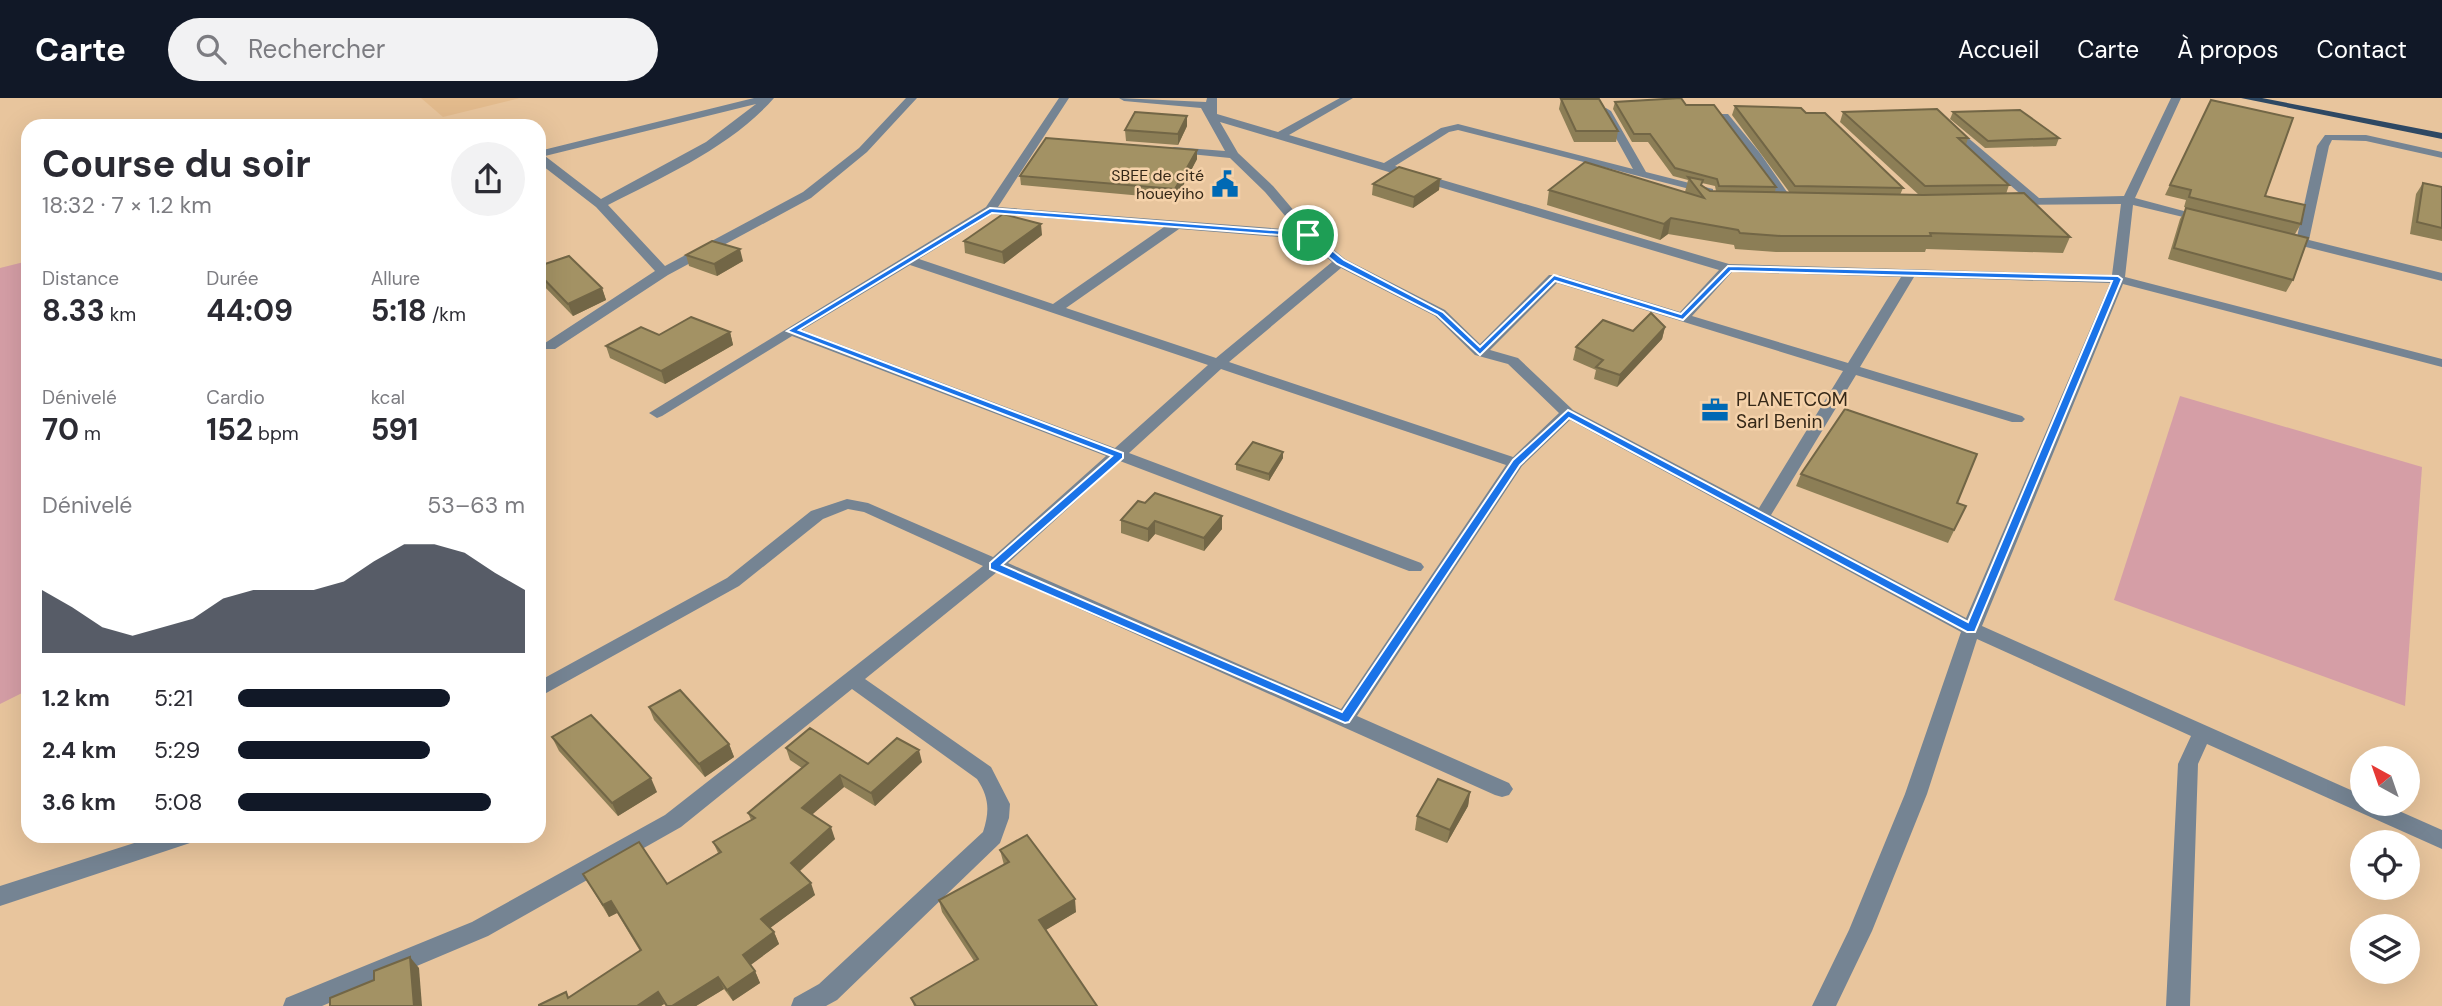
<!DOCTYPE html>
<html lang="fr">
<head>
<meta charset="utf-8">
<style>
	:root { --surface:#fff; --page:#f2f2f3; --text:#2b2b33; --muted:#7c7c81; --accent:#111827 }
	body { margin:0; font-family:"DM Sans",sans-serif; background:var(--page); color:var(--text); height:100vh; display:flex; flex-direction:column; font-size:26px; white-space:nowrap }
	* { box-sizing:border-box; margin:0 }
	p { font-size:23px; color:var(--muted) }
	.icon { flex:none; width:38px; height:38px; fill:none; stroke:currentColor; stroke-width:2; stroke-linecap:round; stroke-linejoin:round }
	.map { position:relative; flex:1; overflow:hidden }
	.panel { position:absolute; left:21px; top:21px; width:525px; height:724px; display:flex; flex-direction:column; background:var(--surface); border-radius:21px; box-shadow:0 7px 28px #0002 }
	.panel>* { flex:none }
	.needle { width:46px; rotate:320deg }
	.buttons { position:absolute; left:2350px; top:648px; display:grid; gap:14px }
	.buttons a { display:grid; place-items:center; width:70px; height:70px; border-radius:50%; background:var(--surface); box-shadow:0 7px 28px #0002; font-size:35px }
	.pin { position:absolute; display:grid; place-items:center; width:60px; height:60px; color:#fff; margin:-30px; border:4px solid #fff; border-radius:50%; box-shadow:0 2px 7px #0007 }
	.round { display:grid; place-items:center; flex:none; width:74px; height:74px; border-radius:37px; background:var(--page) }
	.headline { display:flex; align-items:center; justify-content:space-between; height:119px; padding:0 21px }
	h1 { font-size:38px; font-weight:700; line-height:52px }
	.figures { display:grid; grid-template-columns:repeat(3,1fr); gap:10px; height:119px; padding:7px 21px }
	.figures div { display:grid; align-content:center }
	.figures b { font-size:30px; font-weight:700 }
	.figures small { font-size:19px; font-weight:400 }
	.figures p { font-size:19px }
	.chart { height:196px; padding:14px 21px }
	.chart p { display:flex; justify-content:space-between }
	.chart svg { width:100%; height:126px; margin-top:7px; fill:var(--accent); opacity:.7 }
	ul { padding:0 21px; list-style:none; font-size:23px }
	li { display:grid; grid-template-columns:112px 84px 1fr; align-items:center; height:52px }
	li i { height:18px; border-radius:9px; background:var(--accent) }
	header { display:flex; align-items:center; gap:42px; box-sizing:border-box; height:98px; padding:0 35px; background:var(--accent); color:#fff }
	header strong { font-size:33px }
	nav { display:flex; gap:38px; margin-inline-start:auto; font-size:24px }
	.search { width:490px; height:63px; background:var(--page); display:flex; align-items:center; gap:18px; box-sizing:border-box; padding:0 24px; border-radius:38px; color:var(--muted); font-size:26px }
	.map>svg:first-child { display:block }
</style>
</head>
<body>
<header>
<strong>Carte</strong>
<div class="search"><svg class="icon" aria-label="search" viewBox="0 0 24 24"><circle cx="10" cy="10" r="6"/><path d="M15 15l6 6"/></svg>Rechercher</div>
<nav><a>Accueil</a><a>Carte</a><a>À propos</a><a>Contact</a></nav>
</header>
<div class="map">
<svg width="2442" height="908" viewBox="0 0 2442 908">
	<rect width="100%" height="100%" fill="#e8c59d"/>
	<path fill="#e3bb8d" d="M 421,0 L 520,0 L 443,19 Z"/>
	<g fill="#d59ea6">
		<path d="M 28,163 L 28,592 L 0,606 L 0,170 Z"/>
		<path d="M 2180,298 L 2422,369 L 2405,608 L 2114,502 Z"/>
	</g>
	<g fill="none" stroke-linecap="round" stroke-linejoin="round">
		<g fill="#758493" fill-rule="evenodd">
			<path d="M 754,0 L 774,0 C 731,49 664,78 608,107 L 665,168 L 803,94 L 859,50 L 906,0 L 917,0 L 867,54 L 811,100 L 668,177 L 555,251 L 545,251 L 545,245 L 655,173 L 596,109 L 539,65 L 539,53 ZM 756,6 L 706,44 L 601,101 L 545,58 Z"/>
			<path d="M 1059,0 L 1069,0 L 998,109 L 1297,132 L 1265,94 L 1230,60 L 1170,54 L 1168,52 L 1174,49 L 1225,53 L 1201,10 L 1124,3 L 1119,0 L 1206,4 L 1207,0 L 1217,0 L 1217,16 L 1278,34 L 1340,0 L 1353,0 L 1289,37 L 1384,65 L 1441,30 L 1458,26 L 1633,71 L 1601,13 L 1606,10 L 1611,13 L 1646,74 L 1713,91 L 1713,97 L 1458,32 L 1449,34 L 1395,68 L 1729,166 L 2112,177 L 2121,106 L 2006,107 L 2006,101 L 2025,100 L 1943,29 L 1953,27 L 2039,100 L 2124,98 L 2171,0 L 2181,0 L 2135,100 L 2210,120 L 2204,124 L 2133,107 L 2125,179 L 2442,261 L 2442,269 L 2123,186 L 1982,528 L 2362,697 L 2362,705 L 2381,705 L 2442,732 L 2442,751 L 2207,646 L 2198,666 L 2190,908 L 2166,908 L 2178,666 L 2191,638 L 1977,541 L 1927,696 L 1872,833 L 1836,908 L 1812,908 L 1849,832 L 1905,696 L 1961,534 L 1570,322 L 1522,368 L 1357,618 L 1509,685 L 1513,691 L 1509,697 L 1502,699 L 1495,697 L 997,474 L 865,581 L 991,669 L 1010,706 L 1009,720 L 1000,745 L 837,902 L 826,908 L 791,908 L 794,900 L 819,886 L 983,734 C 990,713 989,699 977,681 L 852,591 L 681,729 L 488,838 L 322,908 L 283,908 L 286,900 L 472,824 L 665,717 L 983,468 L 864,414 L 848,411 L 823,421 L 739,488 L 539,599 L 539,583 L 727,480 L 811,413 L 847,401 L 868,405 L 993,459 L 1106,358 L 792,238 L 662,318 L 657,320 L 649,315 L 986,109 ZM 1220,24 L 1719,172 L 1680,214 L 1559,177 L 1549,177 L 1480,246 L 1445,212 L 1345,161 L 1312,134 L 1273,88 L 1238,55 ZM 992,116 L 1164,129 L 1053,206 L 919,161 ZM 1179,131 L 1305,141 L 1332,164 L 1216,260 L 1066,210 ZM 910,167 L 1208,267 L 1115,350 L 802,232 ZM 1341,170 L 1435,218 L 1475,257 L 1508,266 L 1559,315 L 1513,359 L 1229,264 ZM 1732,174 L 1901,179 L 1848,265 L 1692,218 ZM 1914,179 L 2110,185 L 1966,520 L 1771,417 L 1856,277 L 2012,324 L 2022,324 L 2025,321 L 2022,318 L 1860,269 ZM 1557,185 L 1843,273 L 1759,410 L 1573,312 L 1518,260 L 1490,252 ZM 1221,271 L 1506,367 L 1341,611 L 1008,465 L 1120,363 L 1409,473 L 1421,473 L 1424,469 L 1421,465 L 1129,355 Z"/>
			<path d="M 1720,16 L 1728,16 L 1760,55 L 1794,104 L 1792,107 L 1784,107 L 1752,59 L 1720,20 Z"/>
			<path d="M 2325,37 L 2366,37 L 2442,54 L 2442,60 L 2366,43 L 2332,42 L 2329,48 L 2309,142 L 2442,175 L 2442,183 L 2282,143 L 2282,137 L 2297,139 L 2317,48 Z"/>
			<path d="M 156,738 L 196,738 L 193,744 L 0,808 L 0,788 Z"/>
		</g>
		<path fill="#2e4863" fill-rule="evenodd" d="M 2241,0 L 2262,0 L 2442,35 L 2442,41 Z"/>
	</g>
	<g fill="#8c7e56" fill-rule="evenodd">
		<path d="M 1561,1 L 1618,33 L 1616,44 L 1574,44 L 1559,11 Z"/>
		<path d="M 2211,2 L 2265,98 L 2301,126 L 2295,136 L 2293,182 L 2286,194 L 2168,161 L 2180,121 L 2186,110 L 2201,114 L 2184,109 L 2186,102 L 2165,97 Z"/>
		<path d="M 1615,4 L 1686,7 L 1776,89 L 1775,94 L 1790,95 L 1732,17 L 1735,8 L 1806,15 L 1903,90 L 1900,97 L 1919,97 L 1840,24 L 1843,14 L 1968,40 L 1966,47 L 2009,87 L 2006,96 L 2070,139 L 2063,155 L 1926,151 L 1925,154 L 1776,154 L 1735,151 L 1734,147 L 1668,136 L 1660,142 L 1547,107 L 1549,92 L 1685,94 L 1688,82 L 1673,78 L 1648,44 L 1632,44 L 1613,11 ZM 1702,85 L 1715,88 L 1716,93 L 1710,93 L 1702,88 Z"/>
		<path d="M 1953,14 L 2059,40 L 2056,48 L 1985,50 L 1950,21 Z"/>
		<path d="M 1187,28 L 1178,47 L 1126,43 L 1125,32 Z"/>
		<path d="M 1197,61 L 1176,101 L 1021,87 L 1020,78 Z"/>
		<path d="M 1440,81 L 1439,92 L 1413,110 L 1372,97 L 1373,86 Z"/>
		<path d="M 2423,85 L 2442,89 L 2442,143 L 2410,136 L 2416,96 Z"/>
		<path d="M 1042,137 L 1004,166 L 965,155 L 964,143 Z"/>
		<path d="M 686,157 L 743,163 L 717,178 L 689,168 Z"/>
		<path d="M 539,168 L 602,190 L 606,202 L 573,218 L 539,183 Z"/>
		<path d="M 1665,229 L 1662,241 L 1617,289 L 1594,281 L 1596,272 L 1573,262 L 1576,249 L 1633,233 Z"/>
		<path d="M 730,234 L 733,247 L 665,286 L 610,260 L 606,248 L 659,237 Z"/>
		<path d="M 1283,360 L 1269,383 L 1236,372 L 1236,366 Z"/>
		<path d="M 1801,376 L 1966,408 L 1948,445 L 1796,388 Z"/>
		<path d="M 1138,403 L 1222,431 L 1204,453 L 1155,436 L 1148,444 L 1121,435 L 1121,422 Z"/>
		<path d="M 649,609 L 729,646 L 734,659 L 705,679 L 654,622 Z"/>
		<path d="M 552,639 L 657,694 L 618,718 L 559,653 Z"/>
		<path d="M 786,650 L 868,666 L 922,664 L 875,708 L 844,689 L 812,716 L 835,741 L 800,773 L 815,797 L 770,830 L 774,834 L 779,846 L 750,867 L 755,873 L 760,885 L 733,903 L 724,891 L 696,908 L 666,908 L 664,906 L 661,908 L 539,908 L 569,899 L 640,853 L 617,815 L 609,819 L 583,776 L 667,786 L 718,755 L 713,744 L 751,722 L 748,715 L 802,670 L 790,662 Z"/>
		<path d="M 1470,694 L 1468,708 L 1447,745 L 1415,732 L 1417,718 Z"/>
		<path d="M 1000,752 L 1076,814 L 1045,832 L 1097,908 L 914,908 L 911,900 L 974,863 L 942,814 L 939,802 L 1004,767 Z"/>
	</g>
	<g fill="#726646">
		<path d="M 1187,18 L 1187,28 L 1178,47 L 1178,36 Z"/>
		<path d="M 1197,52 L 1197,61 L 1176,101 L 1175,91 Z"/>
		<path d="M 1440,81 L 1439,92 L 1413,110 L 1414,99 Z"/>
		<path d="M 1671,120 L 1668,136 L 1660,142 L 1664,126 Z"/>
		<path d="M 1041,126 L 1042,137 L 1004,166 L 1002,154 Z"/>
		<path d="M 740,151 L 743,163 L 717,178 L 714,166 Z"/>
		<path d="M 602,190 L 606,202 L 573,218 L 568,206 Z"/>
		<path d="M 1665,229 L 1662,241 L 1617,289 L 1620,277 Z"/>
		<path d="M 730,234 L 733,247 L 665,286 L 661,273 Z"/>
		<path d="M 1283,354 L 1283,360 L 1269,383 L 1269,376 Z"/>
		<path d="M 1222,418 L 1222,431 L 1204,453 L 1204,440 Z"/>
		<path d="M 1155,423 L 1155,436 L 1148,444 L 1148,431 Z"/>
		<path d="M 729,646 L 734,659 L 705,679 L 699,666 Z"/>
		<path d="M 919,652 L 922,664 L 875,708 L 871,695 Z"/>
		<path d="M 840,677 L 844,689 L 806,722 L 802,710 Z"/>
		<path d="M 651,680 L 657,694 L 618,718 L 612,705 Z"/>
		<path d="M 1470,694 L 1468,708 L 1447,745 L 1450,732 Z"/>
		<path d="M 831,729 L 835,741 L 795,777 L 791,765 Z"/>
		<path d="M 811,785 L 815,797 L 766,833 L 761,821 Z"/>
		<path d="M 1075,801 L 1076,814 L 1041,835 L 1039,822 Z"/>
		<path d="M 611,803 L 617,815 L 609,819 L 603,807 Z"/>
		<path d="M 774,834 L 779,846 L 748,869 L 743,857 Z"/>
		<path d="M 410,859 L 419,870 L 422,908 L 414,908 Z"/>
		<path d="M 755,873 L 760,885 L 733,903 L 727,892 Z"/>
		<path d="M 718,879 L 724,891 L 696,908 L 672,908 Z"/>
		<path d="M 658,894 L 664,906 L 661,908 L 637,908 Z"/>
	</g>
	<g fill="#a39264" stroke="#726646" stroke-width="2">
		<path d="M 1681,0 L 1686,7 L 1714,7 L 1776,89 L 1719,88 L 1717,81 L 1675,70 L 1650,36 L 1634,36 L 1615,4 Z"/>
		<path d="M 1561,1 L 1599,1 L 1618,33 L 1576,33 Z"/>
		<path d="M 2211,2 L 2293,20 L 2265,98 L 2305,107 L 2301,126 L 2189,99 L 2191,92 L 2170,87 Z"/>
		<path d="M 1735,8 L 1801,10 L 1806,15 L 1825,15 L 1903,90 L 1795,88 Z"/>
		<path d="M 1937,11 L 1968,40 L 1958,40 L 2009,87 L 1925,88 L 1843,14 Z"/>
		<path d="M 2020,12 L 2059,40 L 1988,43 L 1953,14 Z"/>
		<path d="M 1135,14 L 1187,18 L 1178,36 L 1125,32 Z"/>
		<path d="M 1046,40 L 1197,52 L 1175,91 L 1020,78 Z"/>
		<path d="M 1585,64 L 1704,100 L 1688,79 L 1703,82 L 1701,87 L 1710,93 L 1923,97 L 2024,95 L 2070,139 L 1930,135 L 1931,138 L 1781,138 L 1740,135 L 1738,132 L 1671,120 L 1664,126 L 1549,92 Z"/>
		<path d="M 1399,69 L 1440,81 L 1414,99 L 1373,86 Z"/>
		<path d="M 2423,85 L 2442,89 L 2442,130 L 2417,124 Z"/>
		<path d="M 2186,110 L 2308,140 L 2293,182 L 2174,150 Z"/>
		<path d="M 1003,116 L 1041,126 L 1002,154 L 964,143 Z"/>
		<path d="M 712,143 L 740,151 L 714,166 L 686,157 Z"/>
		<path d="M 569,158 L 602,190 L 568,206 L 539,176 L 539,168 Z"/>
		<path d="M 1651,215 L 1665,229 L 1620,277 L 1596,269 L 1603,262 L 1576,249 L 1603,222 L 1633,233 Z"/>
		<path d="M 691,219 L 730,234 L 661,273 L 606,248 L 641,229 L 659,237 Z"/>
		<path d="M 1845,311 L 1977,356 L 1957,405 L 1966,408 L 1954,432 L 1801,376 Z"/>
		<path d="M 1253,344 L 1283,354 L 1269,376 L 1236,366 Z"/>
		<path d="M 1155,395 L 1222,418 L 1204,440 L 1155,423 L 1148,431 L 1121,422 L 1138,403 L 1145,405 Z"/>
		<path d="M 680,592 L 729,646 L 699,666 L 649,609 Z"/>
		<path d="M 591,617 L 651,680 L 612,705 L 552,639 Z"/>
		<path d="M 810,630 L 868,666 L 897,640 L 919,652 L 871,695 L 840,677 L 802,710 L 831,729 L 791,765 L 811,785 L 761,821 L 774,834 L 743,857 L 755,873 L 727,892 L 718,879 L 672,908 L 667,908 L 658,894 L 637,908 L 539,908 L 539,907 L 566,894 L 568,900 L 641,852 L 611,803 L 603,807 L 583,776 L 639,744 L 667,786 L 721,754 L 713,744 L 755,720 L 748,715 L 808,665 L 786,650 Z"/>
		<path d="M 1438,681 L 1470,694 L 1450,732 L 1417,718 Z"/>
		<path d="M 1027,737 L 1075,801 L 1039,822 L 1097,908 L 916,908 L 911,900 L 978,861 L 939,802 L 1009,764 L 1000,752 Z"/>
		<path d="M 410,859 L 414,908 L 330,908 L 330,900 L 374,882 L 374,873 Z"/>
	</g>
	<path fill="#1a73e8" stroke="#fff" stroke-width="2" fill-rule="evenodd" d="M 990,110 L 1311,135 L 1344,162 L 1443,214 L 1480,249 L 1554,177 L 1681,216 L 1728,168 L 2118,178 L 2122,181 L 1975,534 L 1967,534 L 1569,320 L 1520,367 L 1349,624 L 1345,625 L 990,471 L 990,465 L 1112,358 L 787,233 ZM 992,115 L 1305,139 L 1337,166 L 1437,217 L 1480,257 L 1555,183 L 1683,222 L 1731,173 L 2112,183 L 1968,524 L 1568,312 L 1513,362 L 1342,614 L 1002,467 L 1123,360 L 1123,355 L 799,232 Z"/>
	<defs>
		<symbol id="civic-bare" viewBox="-9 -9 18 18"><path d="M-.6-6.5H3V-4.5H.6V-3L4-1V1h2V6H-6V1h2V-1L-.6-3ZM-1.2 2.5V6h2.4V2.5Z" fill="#0069b4" stroke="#f5d2aa" stroke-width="2.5" paint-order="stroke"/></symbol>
		<symbol id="office-bare" viewBox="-9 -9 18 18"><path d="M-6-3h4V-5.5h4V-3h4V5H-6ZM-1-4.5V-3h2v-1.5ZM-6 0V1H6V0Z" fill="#0069b4" stroke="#f5d2aa" stroke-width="2.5" paint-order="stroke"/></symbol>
	</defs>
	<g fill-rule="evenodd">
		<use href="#civic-bare" x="1206" y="67" width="38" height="38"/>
		<use href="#office-bare" x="1696" y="293" width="38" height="38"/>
	</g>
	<g text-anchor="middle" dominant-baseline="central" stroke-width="5" stroke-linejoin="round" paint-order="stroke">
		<g font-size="16" fill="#352818" stroke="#f5d2aa" text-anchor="end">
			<text x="1204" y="77">SBEE de cité<tspan x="1204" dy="18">houeyiho</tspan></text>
		</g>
		<g font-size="19" fill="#352818" stroke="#f5d2aa" text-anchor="start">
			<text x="1736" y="301">PLANETCOM<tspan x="1736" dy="22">Sarl Benin</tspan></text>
		</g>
	</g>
</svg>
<div class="buttons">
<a><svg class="needle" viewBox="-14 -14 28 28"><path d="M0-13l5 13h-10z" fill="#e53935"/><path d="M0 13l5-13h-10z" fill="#7c7c81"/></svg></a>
<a><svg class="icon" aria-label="locate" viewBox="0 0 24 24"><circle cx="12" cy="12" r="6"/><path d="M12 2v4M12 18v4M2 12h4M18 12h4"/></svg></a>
<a><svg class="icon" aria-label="layers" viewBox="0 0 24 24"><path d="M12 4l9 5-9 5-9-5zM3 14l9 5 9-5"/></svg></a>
</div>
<div class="pin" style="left:1308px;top:137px;background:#1e9e55"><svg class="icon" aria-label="arrive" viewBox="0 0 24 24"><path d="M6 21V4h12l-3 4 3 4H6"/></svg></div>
<section class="panel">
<div class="headline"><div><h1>Course du soir</h1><p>18:32 · 7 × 1.2 km</p></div><a class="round"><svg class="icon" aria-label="share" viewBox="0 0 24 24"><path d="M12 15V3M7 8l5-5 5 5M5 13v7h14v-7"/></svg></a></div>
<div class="figures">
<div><p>Distance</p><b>8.33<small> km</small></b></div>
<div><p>Durée</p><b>44:09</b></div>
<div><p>Allure</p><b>5:18<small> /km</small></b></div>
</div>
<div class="figures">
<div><p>Dénivelé</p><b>70<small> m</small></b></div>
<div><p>Cardio</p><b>152<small> bpm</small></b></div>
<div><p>kcal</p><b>591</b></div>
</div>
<div class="chart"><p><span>Dénivelé</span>53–63 m</p>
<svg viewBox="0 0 160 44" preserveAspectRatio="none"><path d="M0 44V22L10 28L20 35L30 38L40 35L50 32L60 25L70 22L80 22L90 22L100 19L110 12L120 6L130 6L140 9L150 16L160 22V44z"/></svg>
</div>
<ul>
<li><b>1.2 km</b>5:21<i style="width:74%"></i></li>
<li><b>2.4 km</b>5:29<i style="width:67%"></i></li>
<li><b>3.6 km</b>5:08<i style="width:88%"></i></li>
</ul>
</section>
</div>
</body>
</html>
